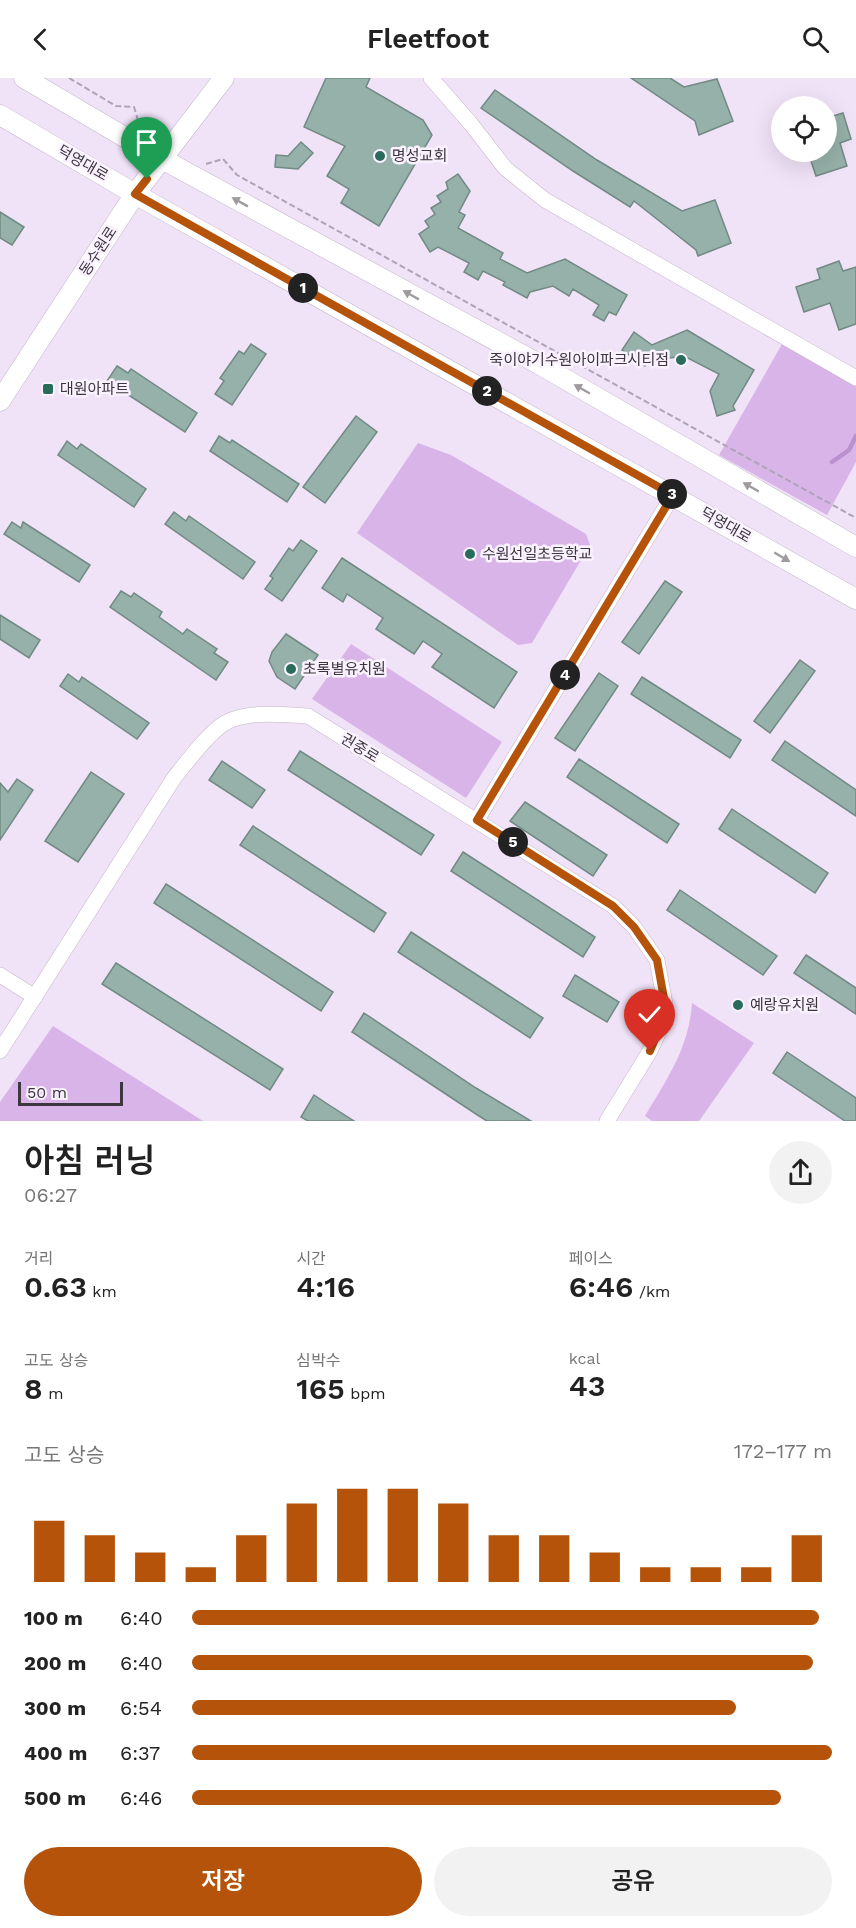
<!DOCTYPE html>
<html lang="ko">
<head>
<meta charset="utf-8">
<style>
	:root { --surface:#fff; --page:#f2f2f2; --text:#222; --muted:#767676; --accent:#b45309 }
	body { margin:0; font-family:"Work Sans","Noto Sans KR",sans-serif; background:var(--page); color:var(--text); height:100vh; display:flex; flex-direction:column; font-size:22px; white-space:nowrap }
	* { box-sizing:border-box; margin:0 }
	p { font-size:20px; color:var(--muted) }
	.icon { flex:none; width:33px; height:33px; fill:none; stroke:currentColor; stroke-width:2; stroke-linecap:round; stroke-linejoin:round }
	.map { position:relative; height:1043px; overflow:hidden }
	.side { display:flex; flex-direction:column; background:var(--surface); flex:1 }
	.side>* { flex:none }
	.tools { position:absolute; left:771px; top:18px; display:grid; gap:12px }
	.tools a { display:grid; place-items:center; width:66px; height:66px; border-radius:50%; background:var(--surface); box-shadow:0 6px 24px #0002; font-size:30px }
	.scale { position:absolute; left:18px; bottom:15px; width:105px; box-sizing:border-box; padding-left:6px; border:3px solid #3c363e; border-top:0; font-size:16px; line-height:21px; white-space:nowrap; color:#3c363e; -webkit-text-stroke:4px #faf2fe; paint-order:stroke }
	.pin { position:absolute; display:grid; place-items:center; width:51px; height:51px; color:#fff; margin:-62px -26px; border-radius:50% 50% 50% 0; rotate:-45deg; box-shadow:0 0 6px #0007 }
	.pin .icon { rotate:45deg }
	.km { position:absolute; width:30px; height:30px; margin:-15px; border-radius:50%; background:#222; color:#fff; font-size:16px; line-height:30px; text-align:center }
	.round { display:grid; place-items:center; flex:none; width:63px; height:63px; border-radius:32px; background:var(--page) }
	.head { display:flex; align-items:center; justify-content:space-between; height:102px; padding:0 24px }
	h1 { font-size:33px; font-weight:600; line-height:45px }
	.stats { display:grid; grid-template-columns:repeat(3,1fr); gap:9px; height:102px; padding:6px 24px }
	.stats div { display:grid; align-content:center }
	.stats b { font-size:30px; font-weight:600 }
	.stats small { font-size:16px; font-weight:400 }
	.stats p { font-size:16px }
	.chart { height:168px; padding:12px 24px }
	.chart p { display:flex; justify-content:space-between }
	.chart svg { width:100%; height:108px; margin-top:6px; stroke:var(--accent); stroke-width:6 }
	.primary-button { display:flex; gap:12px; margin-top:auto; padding:12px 24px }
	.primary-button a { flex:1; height:69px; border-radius:36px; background:var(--accent); color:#fff; font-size:24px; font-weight:600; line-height:69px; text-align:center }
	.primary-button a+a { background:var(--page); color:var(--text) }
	ul { padding:0 24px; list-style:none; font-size:20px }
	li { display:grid; grid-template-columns:96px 72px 1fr; align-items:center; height:45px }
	li i { height:15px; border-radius:8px; background:var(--accent) }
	header { display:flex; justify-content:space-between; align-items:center; height:78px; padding:0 24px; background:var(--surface); font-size:27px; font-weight:600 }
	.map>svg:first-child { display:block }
</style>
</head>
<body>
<header><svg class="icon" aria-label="back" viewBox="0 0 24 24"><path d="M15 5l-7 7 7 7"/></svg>Fleetfoot<svg class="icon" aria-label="search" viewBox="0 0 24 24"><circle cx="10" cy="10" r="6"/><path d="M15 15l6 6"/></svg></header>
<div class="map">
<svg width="856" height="1043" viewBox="0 0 856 1043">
	<rect width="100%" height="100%" fill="#f0e2f7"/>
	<g fill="#d9b4e9">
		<path d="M 782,266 L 856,307 L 856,384 L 827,437 L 719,377 Z"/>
		<path d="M 418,365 L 451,377 L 586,456 L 590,467 L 532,565 L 518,567 L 357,455 Z"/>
		<path d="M 351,566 L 502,664 L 466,720 L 312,621 Z"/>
		<path d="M 692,925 L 754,965 L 699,1043 L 652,1043 L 645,1038 C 667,1001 689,970 692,925 Z"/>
		<path d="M 53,948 L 203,1043 L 0,1043 L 0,1024 Z"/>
	</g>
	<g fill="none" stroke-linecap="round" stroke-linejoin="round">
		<path stroke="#bb90ce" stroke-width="4.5" d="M 832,384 L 849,372 L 856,358"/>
	</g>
	<g fill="#96b1a9" stroke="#718a83" stroke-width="1.5">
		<path d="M 326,0 L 370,0 L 366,9 L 423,42 L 432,57 L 379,148 L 341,125 L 349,111 L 327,98 L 345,68 L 304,49 Z"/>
		<path d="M 631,0 L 670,0 L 684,9 L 717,1 L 733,43 L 699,57 L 695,43 Z"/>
		<path d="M 495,12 L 597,82 L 682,133 L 715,122 L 731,165 L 698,178 L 696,172 L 634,123 L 630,129 L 573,93 L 481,30 Z"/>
		<path d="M 843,35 L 851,61 L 840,65 L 847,88 L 816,98 L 808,74 L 826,74 L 826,40 Z"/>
		<path d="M 301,64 L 313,75 L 298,91 L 275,89 L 276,77 L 288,78 Z"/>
		<path d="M 458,96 L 470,113 L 459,134 L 465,137 L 458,150 L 503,175 L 500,181 L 527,195 L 565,181 L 627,217 L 616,237 L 609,234 L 604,243 L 593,237 L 599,227 L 573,211 L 569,218 L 553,208 L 530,214 L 527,220 L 503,207 L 505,204 L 483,193 L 478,202 L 464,194 L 469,185 L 438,169 L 430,174 L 419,156 L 429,149 L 425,143 L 435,136 L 431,130 L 441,124 L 437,118 L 448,111 L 446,104 Z"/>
		<path d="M 0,134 L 24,149 L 12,167 L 0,160 Z"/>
		<path d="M 839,183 L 843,193 L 856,189 L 856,246 L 839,252 L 830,225 L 804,234 L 796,209 L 820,201 L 817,191 Z"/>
		<path d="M 687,252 L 754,292 L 733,328 L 735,332 L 717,338 L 710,313 L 719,296 L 684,278 L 648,283 L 645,288 L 622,272 L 634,254 L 652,267 Z"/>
		<path d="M 251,266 L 266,276 L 232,327 L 215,316 L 224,303 L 220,300 L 239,273 L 244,276 Z"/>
		<path d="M 117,288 L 128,295 L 131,291 L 197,335 L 185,354 L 107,303 Z"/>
		<path d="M 356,338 L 377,354 L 325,425 L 303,409 Z"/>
		<path d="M 219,358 L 230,365 L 232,362 L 299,406 L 287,424 L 210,373 Z"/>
		<path d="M 67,363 L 77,371 L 81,366 L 146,411 L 134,429 L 58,377 Z"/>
		<path d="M 174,434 L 186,443 L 189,438 L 255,484 L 243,501 L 165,446 Z"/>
		<path d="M 12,444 L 21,450 L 23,444 L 90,487 L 79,504 L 4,456 Z"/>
		<path d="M 301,462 L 317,473 L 282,523 L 265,511 L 273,500 L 270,498 L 289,470 L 293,473 Z"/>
		<path d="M 342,480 L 517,594 L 494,630 L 432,589 L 442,576 L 423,563 L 414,576 L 376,551 L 383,540 L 347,516 L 343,524 L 322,510 Z"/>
		<path d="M 665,503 L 682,514 L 639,576 L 622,564 Z"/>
		<path d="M 121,513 L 131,519 L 134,515 L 162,534 L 159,539 L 183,556 L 187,551 L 217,571 L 214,575 L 228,584 L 216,602 L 110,529 Z"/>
		<path d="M 0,537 L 40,562 L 29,580 L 0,561 Z"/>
		<path d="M 286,556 L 318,577 L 295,611 L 277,599 L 269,583 L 272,574 Z"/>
		<path d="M 800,582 L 815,593 L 770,655 L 754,643 Z"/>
		<path d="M 599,595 L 618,608 L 575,673 L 555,660 Z"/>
		<path d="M 68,596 L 79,604 L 82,599 L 149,645 L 137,661 L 60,608 Z"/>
		<path d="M 642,599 L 741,662 L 730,680 L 631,616 Z"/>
		<path d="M 785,663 L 856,712 L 856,738 L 772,682 Z"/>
		<path d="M 300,673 L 434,757 L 421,777 L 288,692 Z"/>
		<path d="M 579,681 L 679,746 L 667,765 L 567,699 Z"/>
		<path d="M 222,683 L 265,712 L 252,730 L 209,702 Z"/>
		<path d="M 91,694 L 124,716 L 78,784 L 45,763 Z"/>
		<path d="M 17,701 L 33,712 L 0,762 L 0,705 L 8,714 Z"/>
		<path d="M 525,724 L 607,777 L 593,798 L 510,743 Z"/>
		<path d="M 732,731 L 828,795 L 815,815 L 719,751 Z"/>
		<path d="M 253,748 L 386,835 L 374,854 L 240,767 Z"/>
		<path d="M 463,774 L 595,859 L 583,879 L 451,793 Z"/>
		<path d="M 166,806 L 333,914 L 321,933 L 154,825 Z"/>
		<path d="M 680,812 L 777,878 L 763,897 L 667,832 Z"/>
		<path d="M 411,854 L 543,940 L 530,960 L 398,874 Z"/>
		<path d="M 806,877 L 856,910 L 856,936 L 794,895 Z"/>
		<path d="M 116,885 L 283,991 L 270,1012 L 102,906 Z"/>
		<path d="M 575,897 L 619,924 L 607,944 L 563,918 Z"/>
		<path d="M 364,935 L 476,1010 L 531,1043 L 487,1043 L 479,1038 L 352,954 Z"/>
		<path d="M 787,974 L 856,1020 L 856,1043 L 845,1043 L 773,995 Z"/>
		<path d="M 314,1017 L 329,1027 L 354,1043 L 308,1043 L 301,1039 Z"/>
	</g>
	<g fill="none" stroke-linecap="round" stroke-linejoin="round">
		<defs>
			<g id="minor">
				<path d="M 431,0 L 471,46 L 505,90 L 545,122 L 856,300"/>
				<path d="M 477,742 L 673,417"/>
				<path d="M 0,897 L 35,919"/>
				<path d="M 0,973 L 174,700 C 186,685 209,654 225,645 C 246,632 284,637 308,638 L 613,828 L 634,849 L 657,882 L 665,926 L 661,949 L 650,973 L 607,1043"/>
			</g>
			<g id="major">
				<path d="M 24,0 L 162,81 L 539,286 L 856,469"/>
				<path d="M 0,37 L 135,116 L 856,521"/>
				<path d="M 0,323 L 135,116 L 224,0"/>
			</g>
		</defs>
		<use href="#minor" stroke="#c5b7cb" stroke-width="16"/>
		<use href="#major" stroke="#c5b7cb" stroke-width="21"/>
		<g stroke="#afa4b5" stroke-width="2" stroke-dasharray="6 3" stroke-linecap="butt">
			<path d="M 69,0 L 116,28 L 134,29 L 140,49"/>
			<path d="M 206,86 L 223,81 L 237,97 L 856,440"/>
		</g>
		<use href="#minor" stroke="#fff" stroke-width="15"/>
		<use href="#major" stroke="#fff" stroke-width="20"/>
	</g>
	<defs><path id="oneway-solid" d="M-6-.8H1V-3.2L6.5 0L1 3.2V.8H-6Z" transform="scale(1.5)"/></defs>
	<g fill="#9e9a9e">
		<use href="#oneway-solid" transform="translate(240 124) rotate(-151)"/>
		<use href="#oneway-solid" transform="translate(411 217) rotate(-151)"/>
		<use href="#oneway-solid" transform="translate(582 311) rotate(-150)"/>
		<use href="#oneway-solid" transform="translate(751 409) rotate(-150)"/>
		<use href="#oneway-solid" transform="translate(782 479) rotate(30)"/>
	</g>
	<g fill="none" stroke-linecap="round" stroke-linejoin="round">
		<defs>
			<path id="route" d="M 147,101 L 135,116 L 673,417 L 477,742 L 613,828 L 634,849 L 657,882 L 665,926 L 660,949 L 650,973"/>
		</defs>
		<use href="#route" stroke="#fff" stroke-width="12"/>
		<use href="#route" stroke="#b45309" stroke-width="8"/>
	</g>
	<g fill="#296c5c" stroke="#faf2fe" stroke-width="2">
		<circle cx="380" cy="78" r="6"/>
		<circle cx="681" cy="282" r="6"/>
		<rect x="42" y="305" width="12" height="12" rx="3"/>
		<circle cx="470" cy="476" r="6"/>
		<circle cx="291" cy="591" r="6"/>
		<circle cx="738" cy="927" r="6"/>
	</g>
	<g text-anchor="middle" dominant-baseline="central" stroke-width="5" stroke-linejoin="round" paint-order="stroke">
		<g font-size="15" fill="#3c363e" stroke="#faf2fe" text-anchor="start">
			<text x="392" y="78">명성교회</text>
			<text x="669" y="282" text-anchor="end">죽이야기수원아이파크시티점</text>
			<text x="60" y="311">대원아파트</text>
			<text x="482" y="476">수원선일초등학교</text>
			<text x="303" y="591">초록별유치원</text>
			<text x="750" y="927">예랑유치원</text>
		</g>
		<g font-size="15" fill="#3c363e" stroke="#faf2fe">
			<text transform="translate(83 85) rotate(30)">덕영대로</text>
			<text transform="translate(98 173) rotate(-57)">동수원로</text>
			<text transform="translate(726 447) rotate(30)">덕영대로</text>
			<text transform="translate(360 670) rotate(31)">권중로</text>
		</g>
	</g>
</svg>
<div class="tools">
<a><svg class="icon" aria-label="locate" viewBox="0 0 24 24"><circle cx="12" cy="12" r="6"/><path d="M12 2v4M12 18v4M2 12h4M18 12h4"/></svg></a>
</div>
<div class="scale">50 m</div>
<div class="pin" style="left:147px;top:101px;background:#1e9e55"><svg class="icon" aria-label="arrive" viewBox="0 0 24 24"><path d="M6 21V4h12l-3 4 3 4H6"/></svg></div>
<div class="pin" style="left:650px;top:973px;background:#d93025"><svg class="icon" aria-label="check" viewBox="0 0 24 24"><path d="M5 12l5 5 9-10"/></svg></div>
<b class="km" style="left:303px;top:210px">1</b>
<b class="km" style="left:487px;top:313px">2</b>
<b class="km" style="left:672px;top:416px">3</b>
<b class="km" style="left:565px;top:597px">4</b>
<b class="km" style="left:513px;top:764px">5</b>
</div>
<section class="side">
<div class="head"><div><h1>아침 러닝</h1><p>06:27</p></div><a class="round"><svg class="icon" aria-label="share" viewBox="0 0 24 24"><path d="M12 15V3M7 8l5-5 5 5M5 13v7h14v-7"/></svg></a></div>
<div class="stats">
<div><p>거리</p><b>0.63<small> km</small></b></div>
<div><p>시간</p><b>4:16</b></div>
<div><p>페이스</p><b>6:46<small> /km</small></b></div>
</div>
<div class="stats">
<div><p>고도 상승</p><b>8<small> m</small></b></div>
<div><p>심박수</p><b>165<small> bpm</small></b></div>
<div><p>kcal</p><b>43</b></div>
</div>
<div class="chart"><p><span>고도 상승</span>172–177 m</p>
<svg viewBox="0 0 160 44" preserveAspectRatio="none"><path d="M5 44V19M15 44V25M25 44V32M35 44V38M45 44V25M55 44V12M65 44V6M75 44V6M85 44V12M95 44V25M105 44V25M115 44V32M125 44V38M135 44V38M145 44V38M155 44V25"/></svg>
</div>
<ul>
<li><b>100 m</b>6:40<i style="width:98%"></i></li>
<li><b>200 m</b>6:40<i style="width:97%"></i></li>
<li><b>300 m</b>6:54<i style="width:85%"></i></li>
<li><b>400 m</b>6:37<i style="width:100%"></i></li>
<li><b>500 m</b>6:46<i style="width:92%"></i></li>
</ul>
<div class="primary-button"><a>저장</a><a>공유</a></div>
</section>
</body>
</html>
